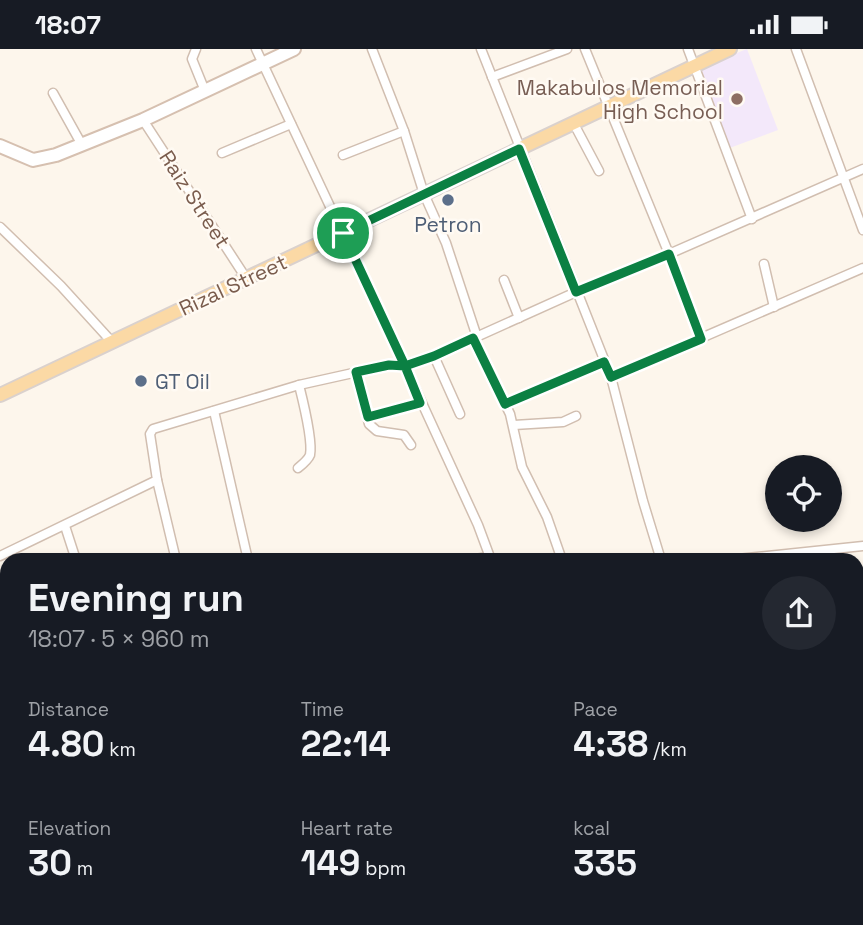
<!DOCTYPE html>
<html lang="en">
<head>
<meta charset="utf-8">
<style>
	:root { --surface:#171b24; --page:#242831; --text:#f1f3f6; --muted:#9ea1a6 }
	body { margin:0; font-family:"Space Grotesk",sans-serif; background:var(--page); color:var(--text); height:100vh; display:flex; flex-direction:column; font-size:26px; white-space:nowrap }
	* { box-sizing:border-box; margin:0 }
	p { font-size:23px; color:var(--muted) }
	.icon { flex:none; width:38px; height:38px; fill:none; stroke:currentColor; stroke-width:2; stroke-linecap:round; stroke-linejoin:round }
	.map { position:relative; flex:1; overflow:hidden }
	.details { position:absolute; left:0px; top:504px; width:864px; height:373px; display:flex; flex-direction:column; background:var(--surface); border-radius:21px 21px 0 0; box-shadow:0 4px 10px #0003 }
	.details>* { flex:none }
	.buttons { position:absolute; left:765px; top:406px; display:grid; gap:14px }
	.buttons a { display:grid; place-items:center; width:77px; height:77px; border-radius:50%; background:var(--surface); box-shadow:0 4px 10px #0003; font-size:35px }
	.pin { position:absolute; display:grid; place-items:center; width:60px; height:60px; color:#fff; margin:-30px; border:4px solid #fff; border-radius:50%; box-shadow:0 2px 7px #0007 }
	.round { display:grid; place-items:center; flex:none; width:74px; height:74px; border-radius:37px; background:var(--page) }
	.overview { display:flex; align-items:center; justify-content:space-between; height:119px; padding:0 28px }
	h1 { font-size:38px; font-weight:800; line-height:52px }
	.metrics { display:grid; grid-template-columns:repeat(3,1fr); gap:10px; height:119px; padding:7px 28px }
	.metrics div { display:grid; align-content:center }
	.metrics b { font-size:35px; font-weight:800 }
	.metrics small { font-size:19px; font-weight:400 }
	.metrics p { font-size:19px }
	.status { display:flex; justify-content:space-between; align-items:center; height:49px; padding:0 35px; background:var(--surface); direction:ltr }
	.status svg { height:19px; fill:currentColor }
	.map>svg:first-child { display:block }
</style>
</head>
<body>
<div class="status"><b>18:07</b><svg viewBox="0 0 49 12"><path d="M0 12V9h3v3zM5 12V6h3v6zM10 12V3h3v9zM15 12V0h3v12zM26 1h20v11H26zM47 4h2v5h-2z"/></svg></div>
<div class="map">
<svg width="863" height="876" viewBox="0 0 863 876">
	<rect width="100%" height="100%" fill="#fdf6ec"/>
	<path fill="#f3e8fa" d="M 747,0 L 778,81 L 727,100 L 696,20 Z"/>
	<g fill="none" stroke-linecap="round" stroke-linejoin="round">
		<defs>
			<g id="street">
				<path d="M 196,0 L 192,10 L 205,42"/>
				<path d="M 256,0 L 405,317 L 478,476 L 491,511"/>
				<path d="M 372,0 L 404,82 L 424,145 L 446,194 L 477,288"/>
				<path d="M 481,0 L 611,328 L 643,452 L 661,511"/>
				<path d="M 585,0 L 669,205 L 701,290"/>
				<path d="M 688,0 L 752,170"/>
				<path d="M 796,0 L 863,181"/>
				<path d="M 492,28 L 567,0"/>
				<path d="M 53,44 L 82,96"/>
				<path d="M 143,71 L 246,229"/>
				<path d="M 574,75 L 599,122"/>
				<path d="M 222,104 L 291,75"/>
				<path d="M 343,106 L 404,82"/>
				<path d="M 0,178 L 61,237 L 112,293"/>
				<path d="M 764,215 L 774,258"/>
				<path d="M 504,231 L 519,269"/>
				<path d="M 473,289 L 510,365 L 522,418 L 547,468 L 562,511"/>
				<path d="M 434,307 L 460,365"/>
				<path d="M 356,323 L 369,375 L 377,382 L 404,386 L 411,396"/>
				<path d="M 611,328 L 863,219"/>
				<path d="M 505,355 L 604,313"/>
				<path d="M 214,362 L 248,511"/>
				<path d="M 368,368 L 420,353"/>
				<path d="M 514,376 L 563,373 L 576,367"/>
				<path d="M 298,419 C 303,415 308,411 310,406 C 313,391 303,352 299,336"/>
				<path d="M 157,431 L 176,511"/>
				<path d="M 65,477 L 76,511"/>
				<path d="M 0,507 L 157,431 L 150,385 L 153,380 L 299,336 L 389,316 L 405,317 L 434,307 L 576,243 L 669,205 L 863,120"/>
				<path d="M 468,511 L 489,508"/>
				<path d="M 728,511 L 863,497"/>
				<path d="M 858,779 L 863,774"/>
				<path d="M 858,837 L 863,854"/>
				<path d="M 753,876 L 760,870"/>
			</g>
			<path id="secondary" d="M 0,97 L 33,111 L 56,106 L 143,71 L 294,0"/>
			<path id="primary" d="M 0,346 L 730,0"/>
		</defs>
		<use href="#street" stroke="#d1beb0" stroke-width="11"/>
		<use href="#secondary" stroke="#d6c0b0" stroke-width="16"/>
		<use href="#primary" stroke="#dad1cd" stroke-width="16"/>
		<use href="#street" stroke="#fff" stroke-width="8"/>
		<use href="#secondary" stroke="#fff" stroke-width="12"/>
		<use href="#primary" stroke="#fbd9a5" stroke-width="12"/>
	</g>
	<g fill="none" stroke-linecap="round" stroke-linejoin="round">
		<defs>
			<path id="route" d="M 343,184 L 405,317 L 389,316 L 356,323 L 368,368 L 420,354 L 405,317 L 434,307 L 473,289 L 505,355 L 604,313 L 611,328 L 701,290 L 669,205 L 576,243 L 519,100 L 343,184"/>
		</defs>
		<use href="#route" stroke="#fff" stroke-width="14"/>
		<use href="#route" stroke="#0b8043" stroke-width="9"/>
	</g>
	<circle fill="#8d6e63" stroke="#fffaf3" stroke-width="2.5" cx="737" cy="50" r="7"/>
	<g fill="#5c6f8a" stroke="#fffaf3" stroke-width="2.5">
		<circle cx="448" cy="151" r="7"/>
		<circle cx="141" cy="332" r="7"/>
	</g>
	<g text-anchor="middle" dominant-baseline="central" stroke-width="5" stroke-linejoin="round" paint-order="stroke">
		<g font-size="21" fill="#785e54" stroke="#fffaf3" text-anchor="end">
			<text x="723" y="38">Makabulos Memorial<tspan x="723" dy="24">High School</tspan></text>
		</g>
		<g font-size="21" fill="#7a5c4d" stroke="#fffaf3">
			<text transform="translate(195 150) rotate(57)">Raiz Street</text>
			<text transform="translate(233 236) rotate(-25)">Rizal Street</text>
		</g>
		<g font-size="21" fill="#4e5e75" stroke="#fffaf3">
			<text x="448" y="175">Petron</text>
			<text x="155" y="332" text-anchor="start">GT Oil</text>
		</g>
	</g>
</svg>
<div class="buttons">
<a><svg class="icon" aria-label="locate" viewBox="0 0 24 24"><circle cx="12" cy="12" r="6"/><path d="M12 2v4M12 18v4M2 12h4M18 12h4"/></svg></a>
</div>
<div class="pin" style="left:343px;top:184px;background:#1e9e55"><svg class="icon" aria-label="arrive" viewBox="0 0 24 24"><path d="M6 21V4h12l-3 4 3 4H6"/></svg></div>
<section class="details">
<div class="overview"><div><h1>Evening run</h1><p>18:07 · 5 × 960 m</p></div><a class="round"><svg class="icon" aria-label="share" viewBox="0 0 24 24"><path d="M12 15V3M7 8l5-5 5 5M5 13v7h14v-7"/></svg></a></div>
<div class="metrics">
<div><p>Distance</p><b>4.80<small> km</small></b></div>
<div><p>Time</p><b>22:14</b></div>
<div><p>Pace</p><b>4:38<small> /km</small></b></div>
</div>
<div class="metrics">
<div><p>Elevation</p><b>30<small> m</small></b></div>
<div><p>Heart rate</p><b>149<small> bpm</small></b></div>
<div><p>kcal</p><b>335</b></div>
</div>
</section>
</div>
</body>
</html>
